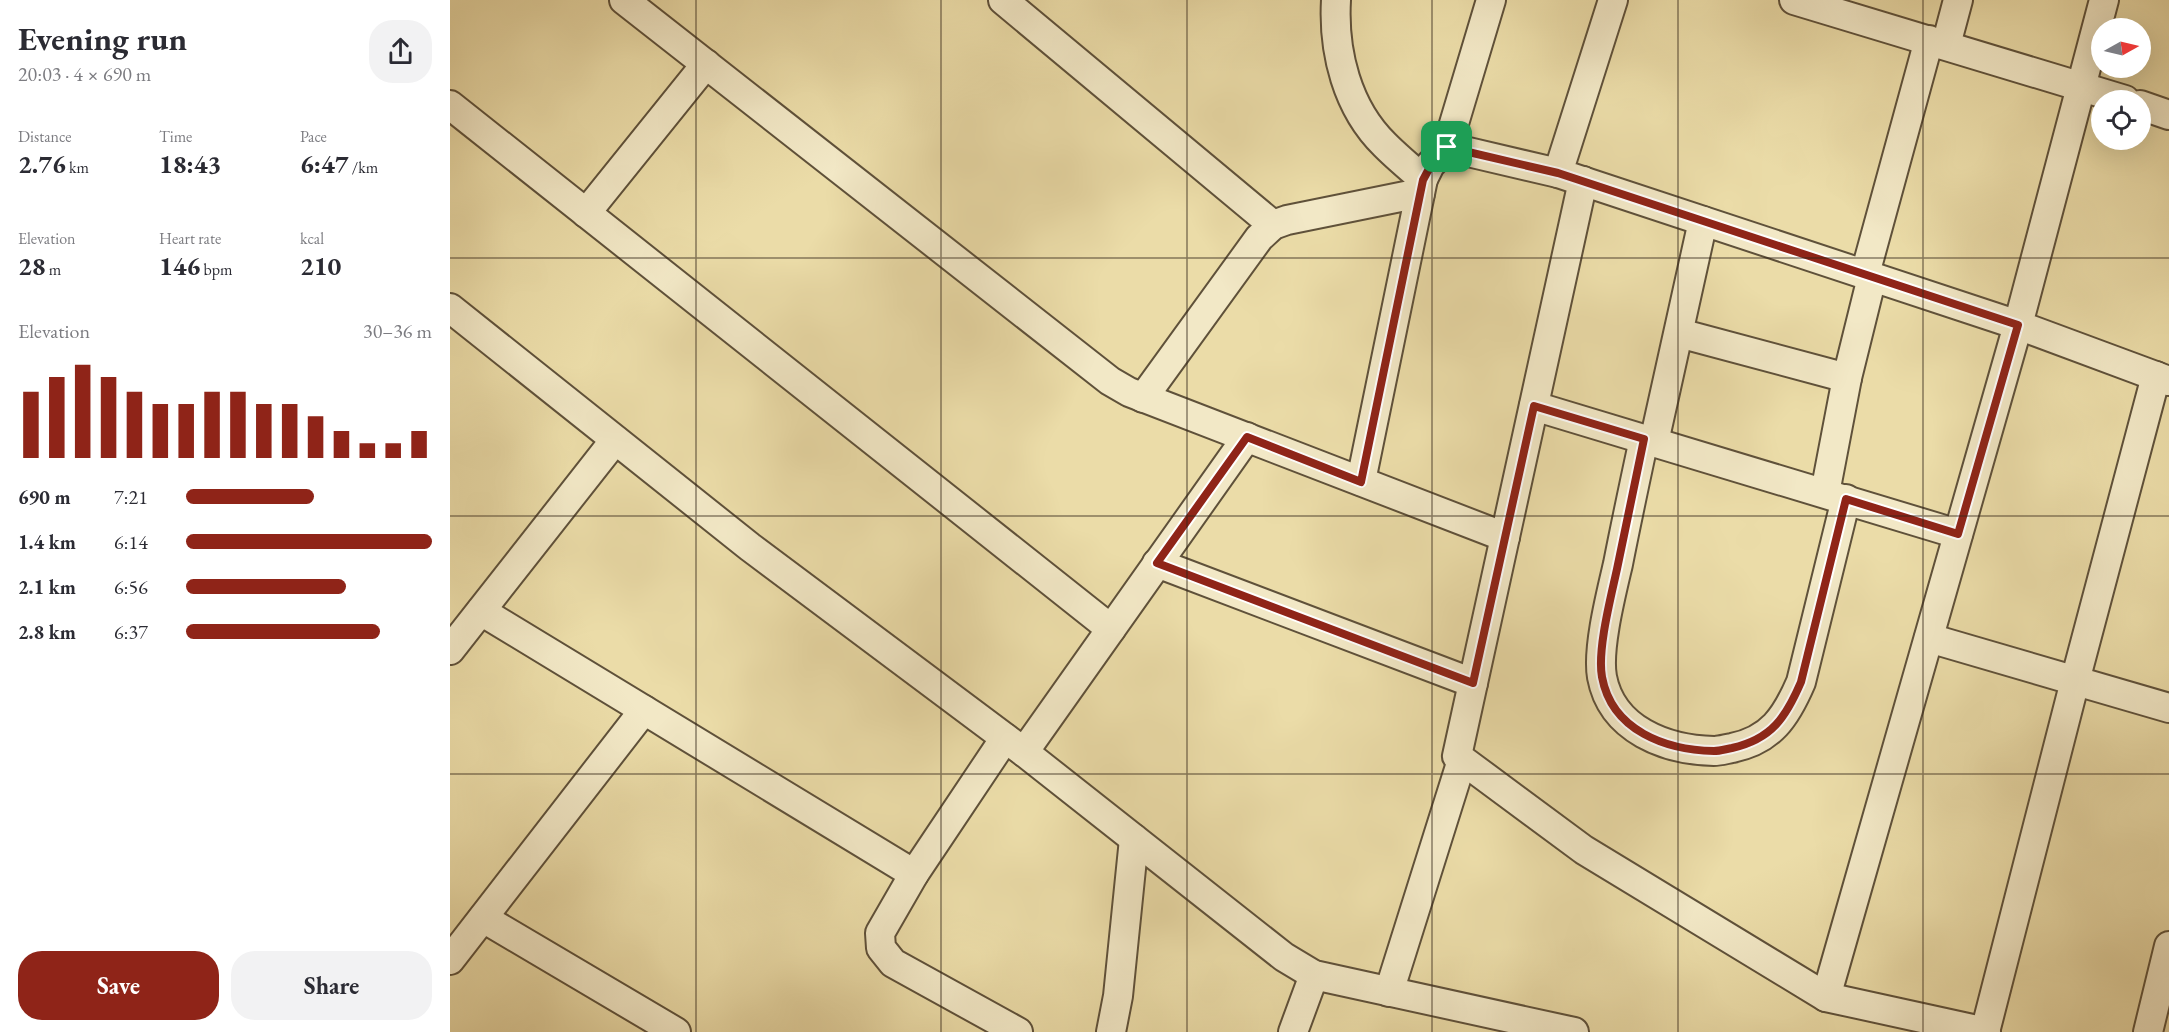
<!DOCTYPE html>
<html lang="en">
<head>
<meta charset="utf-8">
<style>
	:root { --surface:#fff; --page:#f2f2f3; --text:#2b2b33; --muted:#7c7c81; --accent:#8f2418 }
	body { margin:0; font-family:"EB Garamond",serif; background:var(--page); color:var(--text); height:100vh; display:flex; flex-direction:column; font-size:22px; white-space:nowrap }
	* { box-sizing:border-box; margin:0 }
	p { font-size:20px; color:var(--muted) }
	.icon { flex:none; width:33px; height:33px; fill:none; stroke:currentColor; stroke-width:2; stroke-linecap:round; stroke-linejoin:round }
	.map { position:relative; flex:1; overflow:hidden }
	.drawer { display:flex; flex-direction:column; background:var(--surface); width:450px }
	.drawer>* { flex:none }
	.needle { width:39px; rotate:82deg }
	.controls { position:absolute; left:1641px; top:18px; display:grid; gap:12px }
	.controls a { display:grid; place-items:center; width:60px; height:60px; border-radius:50%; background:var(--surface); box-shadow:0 6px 24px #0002; font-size:30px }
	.pin { position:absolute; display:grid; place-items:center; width:51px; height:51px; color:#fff; margin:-26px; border-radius:12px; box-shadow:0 3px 9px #0006 }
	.round { display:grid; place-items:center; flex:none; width:63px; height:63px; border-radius:24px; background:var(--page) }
	.head { display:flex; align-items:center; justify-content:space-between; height:102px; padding:0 18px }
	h1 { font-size:33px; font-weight:700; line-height:45px }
	.figures { display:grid; grid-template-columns:repeat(3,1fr); gap:9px; height:102px; padding:6px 18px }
	.figures div { display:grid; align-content:center }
	.figures b { font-size:26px; font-weight:700 }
	.figures small { font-size:16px; font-weight:400 }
	.figures p { font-size:16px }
	.chart { height:168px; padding:12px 18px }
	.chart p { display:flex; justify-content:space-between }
	.chart svg { width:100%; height:108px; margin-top:6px; stroke:var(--accent); stroke-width:6 }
	.primary-button { display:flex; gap:12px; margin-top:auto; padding:12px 18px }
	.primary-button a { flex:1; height:69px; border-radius:24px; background:var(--accent); color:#fff; font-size:24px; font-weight:700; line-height:69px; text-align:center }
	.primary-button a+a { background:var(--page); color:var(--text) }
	ul { padding:0 18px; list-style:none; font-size:20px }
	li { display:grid; grid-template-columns:96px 72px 1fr; align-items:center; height:45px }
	li i { height:15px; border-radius:8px; background:var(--accent) }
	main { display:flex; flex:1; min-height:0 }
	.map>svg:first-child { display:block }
</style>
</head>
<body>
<main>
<section class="drawer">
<div class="head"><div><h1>Evening run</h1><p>20:03 · 4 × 690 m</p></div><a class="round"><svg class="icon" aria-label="share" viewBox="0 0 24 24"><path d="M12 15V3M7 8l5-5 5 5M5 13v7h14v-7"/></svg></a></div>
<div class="figures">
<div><p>Distance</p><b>2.76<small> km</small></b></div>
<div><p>Time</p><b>18:43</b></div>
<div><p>Pace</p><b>6:47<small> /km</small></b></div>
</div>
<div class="figures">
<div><p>Elevation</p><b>28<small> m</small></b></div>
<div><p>Heart rate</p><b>146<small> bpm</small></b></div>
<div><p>kcal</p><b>210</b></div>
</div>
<div class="chart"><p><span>Elevation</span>30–36 m</p>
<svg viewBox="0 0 160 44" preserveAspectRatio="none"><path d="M5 44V17M15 44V11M25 44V6M35 44V11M45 44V17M55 44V22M65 44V22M75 44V17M85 44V17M95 44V22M105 44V22M115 44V27M125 44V33M135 44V38M145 44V38M155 44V33"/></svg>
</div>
<ul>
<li><b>690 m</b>7:21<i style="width:52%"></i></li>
<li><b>1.4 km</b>6:14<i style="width:100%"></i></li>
<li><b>2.1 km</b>6:56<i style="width:65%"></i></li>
<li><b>2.8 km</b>6:37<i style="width:79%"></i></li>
</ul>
<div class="primary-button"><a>Save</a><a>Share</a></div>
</section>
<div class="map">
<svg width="1719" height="1032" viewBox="0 0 1719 1032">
	<rect width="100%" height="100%" fill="#ebdca8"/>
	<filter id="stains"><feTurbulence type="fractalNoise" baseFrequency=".00333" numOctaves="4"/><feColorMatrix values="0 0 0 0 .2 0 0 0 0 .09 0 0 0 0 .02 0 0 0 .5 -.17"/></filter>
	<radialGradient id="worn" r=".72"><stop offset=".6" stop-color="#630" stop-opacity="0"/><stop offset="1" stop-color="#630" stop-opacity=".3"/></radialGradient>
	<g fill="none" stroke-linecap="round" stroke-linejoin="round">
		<defs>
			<g id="minor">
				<path d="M 174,0 L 660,381 L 679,392 L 1055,537"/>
				<path d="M 553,0 L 823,225"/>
				<path d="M 886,0 C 883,52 897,108 935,145 C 947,157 960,168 973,179"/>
				<path d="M 1041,0 L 997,147 L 1108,173"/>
				<path d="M 1163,0 L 1108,173 L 1568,325 L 1376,997 L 1536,1032"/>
				<path d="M 1344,0 L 1675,100"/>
				<path d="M 1654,0 L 1568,325 L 1719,381"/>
				<path d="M 1496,45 L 1508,0"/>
				<path d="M 0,105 L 661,629"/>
				<path d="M 1690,105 L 1719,115"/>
				<path d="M 1133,181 L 1007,756 L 1134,850 L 1376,997"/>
				<path d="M 136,213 L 256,64"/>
				<path d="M 1415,274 L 1479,40"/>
				<path d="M 0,308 L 300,547 L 574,752 L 834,957 L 864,975 L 1124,1032"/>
				<path d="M 1229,333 L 1397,378"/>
				<path d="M 693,398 L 809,238 L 823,225 L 837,220 L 970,193"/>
				<path d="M 1084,406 L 1508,534"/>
				<path d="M 1194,439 C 1185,481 1176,523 1168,564 C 1161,594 1147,649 1152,677 C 1162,730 1216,750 1264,751 C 1270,751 1276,749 1282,748 C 1321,740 1336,717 1351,682 L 1396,499"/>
				<path d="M 1204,442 L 1253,221"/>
				<path d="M 911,481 L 973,179 L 980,165 L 997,147"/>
				<path d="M 1375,493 L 1397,378 L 1422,277"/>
				<path d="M 707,563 L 1023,683"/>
				<path d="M 31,611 L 464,874"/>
				<path d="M 1479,638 L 1719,708"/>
				<path d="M 0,650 L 165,440"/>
				<path d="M 555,738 L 464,874 L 430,933 L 431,948 L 443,963 L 568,1032"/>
				<path d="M 574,752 L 797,437"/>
				<path d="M 33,918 L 226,1032"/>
				<path d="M 0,960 L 194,710"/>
				<path d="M 939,992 L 1012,760"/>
				<path d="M 661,1032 L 668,996 L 684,839"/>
				<path d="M 843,1032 L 864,975"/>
				<path d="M 1535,1032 L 1625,681 L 1706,376"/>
				<path d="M 1698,1032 L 1719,946"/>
			</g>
		</defs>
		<use href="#minor" stroke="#5f513a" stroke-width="32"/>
		<use href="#minor" stroke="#f2e8c6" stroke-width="28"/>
	</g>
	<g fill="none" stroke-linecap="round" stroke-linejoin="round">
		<defs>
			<path id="route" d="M 997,147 L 1108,173 L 1568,325 L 1508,534 L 1396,499 L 1351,682 C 1336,717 1322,739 1282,748 C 1276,749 1270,751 1264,751 C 1216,750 1162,731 1152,677 C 1147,650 1161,597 1167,569 C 1176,526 1185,482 1194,439 L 1084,406 L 1023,683 L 707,563 L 797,437 L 911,482 L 973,180 L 981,165 Z"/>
		</defs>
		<use href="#route" stroke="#fff" stroke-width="12"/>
		<use href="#route" stroke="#8f2418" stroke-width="8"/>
	</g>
	<path fill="none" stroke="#302316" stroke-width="1.5" stroke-opacity="0.55" d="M 246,0 L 246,1032M 491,0 L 491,1032M 737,0 L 737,1032M 982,0 L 982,1032M 1228,0 L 1228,1032M 1473,0 L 1473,1032M 0,258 L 1719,258M 0,516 L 1719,516M 0,774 L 1719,774"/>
	<rect width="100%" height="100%" filter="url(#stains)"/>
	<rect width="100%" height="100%" fill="url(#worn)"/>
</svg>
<div class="controls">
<a><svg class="needle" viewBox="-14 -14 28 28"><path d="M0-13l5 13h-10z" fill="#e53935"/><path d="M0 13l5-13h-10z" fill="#7c7c81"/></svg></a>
<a><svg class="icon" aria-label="locate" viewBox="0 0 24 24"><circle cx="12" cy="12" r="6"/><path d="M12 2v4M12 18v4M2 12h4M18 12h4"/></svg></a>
</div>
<div class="pin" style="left:997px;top:147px;background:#1e9e55"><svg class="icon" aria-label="arrive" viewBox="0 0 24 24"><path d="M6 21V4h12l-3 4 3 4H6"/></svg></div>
</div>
</main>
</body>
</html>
